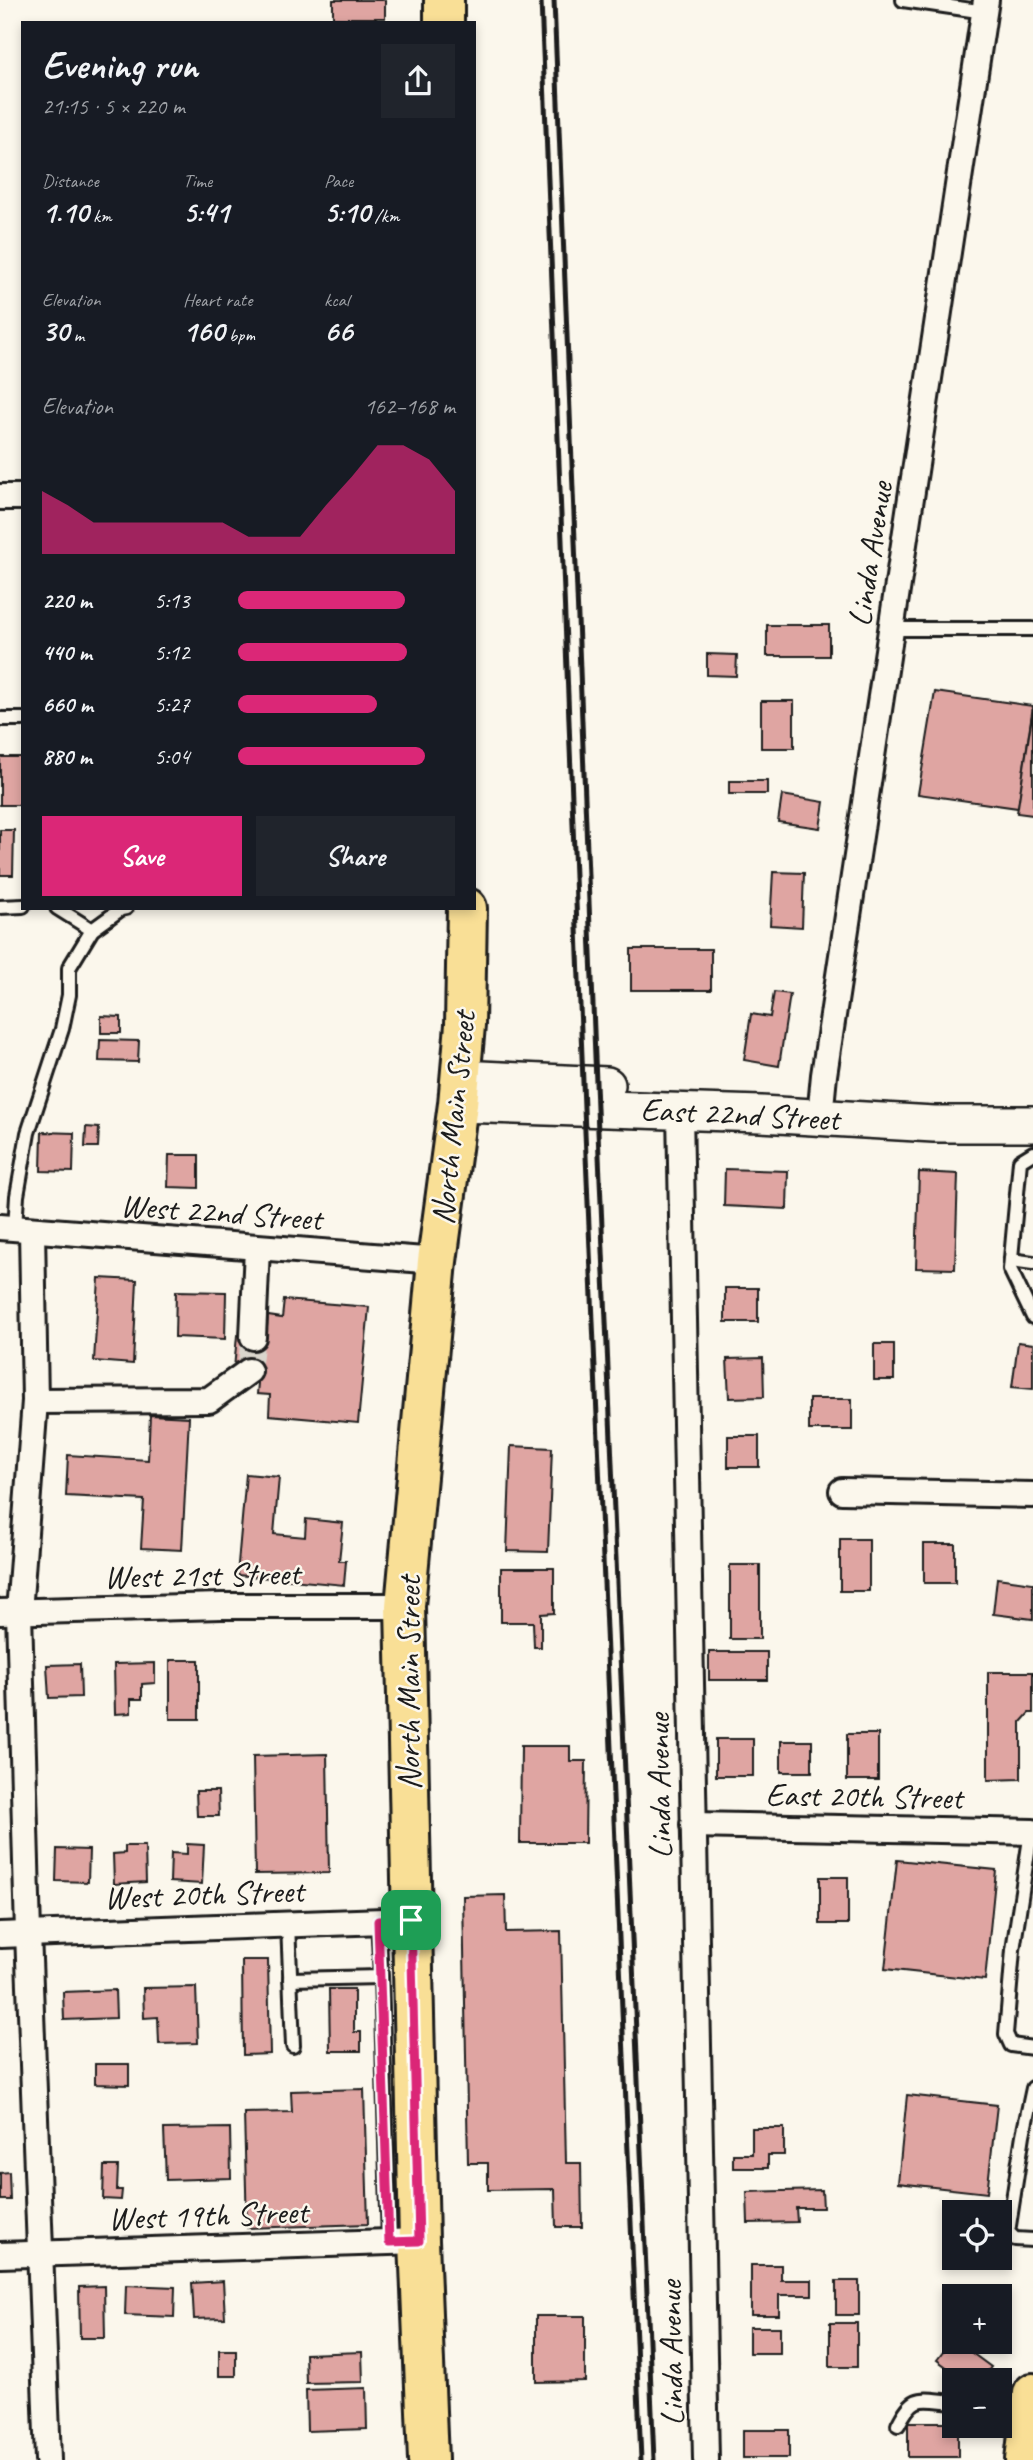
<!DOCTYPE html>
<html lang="en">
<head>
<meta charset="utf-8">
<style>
	:root { --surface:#171b24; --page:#20242c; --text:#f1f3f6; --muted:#9ea1a6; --accent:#db2777 }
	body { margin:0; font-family:Caveat,sans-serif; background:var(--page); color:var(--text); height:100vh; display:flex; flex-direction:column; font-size:26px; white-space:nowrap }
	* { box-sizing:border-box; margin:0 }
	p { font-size:23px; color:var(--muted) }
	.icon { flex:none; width:38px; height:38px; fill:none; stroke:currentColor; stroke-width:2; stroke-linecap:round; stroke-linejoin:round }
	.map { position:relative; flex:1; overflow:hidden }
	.side { position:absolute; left:21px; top:21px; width:455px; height:889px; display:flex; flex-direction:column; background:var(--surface); border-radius:0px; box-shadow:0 4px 10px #0003 }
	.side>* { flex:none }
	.fabs { position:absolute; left:942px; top:2200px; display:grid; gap:14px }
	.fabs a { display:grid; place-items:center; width:70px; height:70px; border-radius:0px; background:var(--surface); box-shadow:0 4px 10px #0003; font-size:35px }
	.pin { position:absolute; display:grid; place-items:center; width:60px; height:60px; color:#fff; margin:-30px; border-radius:14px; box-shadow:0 4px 10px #0006 }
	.round { display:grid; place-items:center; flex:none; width:74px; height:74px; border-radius:0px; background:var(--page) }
	.summary { display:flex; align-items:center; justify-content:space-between; height:119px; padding:0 21px }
	h1 { font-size:38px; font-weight:800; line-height:52px }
	.metrics { display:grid; grid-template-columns:repeat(3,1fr); gap:10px; height:119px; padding:7px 21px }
	.metrics div { display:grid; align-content:center }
	.metrics b { font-size:30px; font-weight:800 }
	.metrics small { font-size:19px; font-weight:400 }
	.metrics p { font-size:19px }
	.chart { height:196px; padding:14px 21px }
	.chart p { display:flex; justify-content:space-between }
	.chart svg { width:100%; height:126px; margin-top:7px; fill:var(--accent); opacity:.7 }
	.button { display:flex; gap:14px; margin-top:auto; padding:14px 21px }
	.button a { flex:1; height:80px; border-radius:0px; background:var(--accent); color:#fff; font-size:28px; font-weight:800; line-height:80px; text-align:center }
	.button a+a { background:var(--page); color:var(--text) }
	ul { padding:0 21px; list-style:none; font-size:23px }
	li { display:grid; grid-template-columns:112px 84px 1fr; align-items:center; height:52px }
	li i { height:18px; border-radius:9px; background:var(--accent) }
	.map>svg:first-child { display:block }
</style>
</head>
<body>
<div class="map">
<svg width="1033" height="2460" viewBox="0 0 1033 2460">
	<rect width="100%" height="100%" fill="#fbf7ec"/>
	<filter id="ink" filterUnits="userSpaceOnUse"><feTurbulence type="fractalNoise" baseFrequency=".0143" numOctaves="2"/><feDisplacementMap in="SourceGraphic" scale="14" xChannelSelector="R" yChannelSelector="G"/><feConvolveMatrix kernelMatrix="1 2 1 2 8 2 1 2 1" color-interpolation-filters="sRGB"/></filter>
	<g filter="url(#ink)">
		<g fill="#dfa5a2" stroke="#1c1c1c" stroke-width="2">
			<rect x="333" y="0" width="52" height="18"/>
			<rect x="767" y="625" width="62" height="31"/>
			<path d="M 707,654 L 737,655 L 736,676 L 707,675 Z"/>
			<path d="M 935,692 L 1033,706 L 1018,808 L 918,794 Z"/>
			<rect x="761" y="701" width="33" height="47"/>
			<path d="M 1033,709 L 1033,815 L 1017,813 Z"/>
			<rect x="0" y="757" width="23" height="48"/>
			<rect x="729" y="781" width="38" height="13"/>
			<path d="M 782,795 L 824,802 L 820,828 L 778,822 Z"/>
			<path d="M 0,830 L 14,830 L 13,875 L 0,875 Z"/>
			<path d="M 773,872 L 804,873 L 802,927 L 770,925 Z"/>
			<rect x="631" y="949" width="80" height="41"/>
			<path d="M 774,992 L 790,994 L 779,1066 L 744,1060 L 751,1014 L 770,1017 Z"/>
			<path d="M 101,1016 L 121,1017 L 121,1033 L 101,1033 Z"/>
			<path d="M 100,1040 L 139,1041 L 138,1062 L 99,1061 Z"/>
			<path d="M 86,1127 L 99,1128 L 98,1147 L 85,1147 Z"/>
			<path d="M 42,1132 L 74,1133 L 73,1172 L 41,1171 Z"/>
			<path d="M 169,1155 L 199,1155 L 199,1188 L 168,1187 Z"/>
			<path d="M 725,1169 L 788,1171 L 787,1209 L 724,1206 Z"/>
			<path d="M 919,1172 L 958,1174 L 955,1269 L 916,1268 Z"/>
			<path d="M 99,1278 L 137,1280 L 133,1364 L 94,1361 Z"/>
			<rect x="725" y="1288" width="33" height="34"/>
			<path d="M 176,1291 L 226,1292 L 225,1339 L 175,1337 Z"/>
			<path d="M 284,1300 L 369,1307 L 358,1423 L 269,1415 L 270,1395 L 257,1394 L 259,1372 L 234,1369 L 237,1335 L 266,1338 L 268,1316 L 282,1318 Z"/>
			<path d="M 1018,1342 L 1033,1344 L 1033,1389 L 1012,1387 Z"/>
			<rect x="874" y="1344" width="20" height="36"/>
			<path d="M 763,1358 L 764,1397 L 729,1398 L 727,1359 Z"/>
			<rect x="809" y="1399" width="43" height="31"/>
			<path d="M 150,1415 L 189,1417 L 182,1550 L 141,1548 L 144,1500 L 66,1496 L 68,1455 L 148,1460 Z"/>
			<rect x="728" y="1436" width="31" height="31"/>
			<path d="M 511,1446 L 552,1448 L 548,1552 L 507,1551 Z"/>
			<path d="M 246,1474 L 279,1477 L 274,1534 L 305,1537 L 306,1519 L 343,1523 L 339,1561 L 346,1561 L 344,1585 L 237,1575 Z"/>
			<rect x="840" y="1539" width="29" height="52"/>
			<rect x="924" y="1544" width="31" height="39"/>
			<rect x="730" y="1565" width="30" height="74"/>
			<path d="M 501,1568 L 554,1568 L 554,1613 L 541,1614 L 541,1647 L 534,1647 L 533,1622 L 501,1622 Z"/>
			<path d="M 997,1578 L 1033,1583 L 1033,1619 L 993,1614 Z"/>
			<rect x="709" y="1652" width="58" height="28"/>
			<rect x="170" y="1660" width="29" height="59"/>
			<path d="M 155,1663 L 155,1683 L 142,1684 L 142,1699 L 131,1699 L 131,1713 L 115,1714 L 114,1664 Z"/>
			<path d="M 80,1664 L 81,1697 L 49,1698 L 47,1665 Z"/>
			<path d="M 988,1672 L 1033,1672 L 1033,1713 L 1029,1713 L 1021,1722 L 1021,1779 L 988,1780 Z"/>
			<rect x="847" y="1734" width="31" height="46"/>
			<rect x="716" y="1739" width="37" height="37"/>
			<rect x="781" y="1741" width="31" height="31"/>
			<path d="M 521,1746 L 570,1746 L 570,1761 L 586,1761 L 585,1843 L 520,1843 Z"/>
			<path d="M 327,1754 L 329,1873 L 255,1874 L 253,1756 Z"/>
			<path d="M 196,1791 L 218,1791 L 219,1816 L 197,1816 Z"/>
			<path d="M 187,1844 L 204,1845 L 202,1884 L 170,1882 L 171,1853 L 187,1854 Z"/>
			<path d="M 125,1846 L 145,1846 L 146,1882 L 114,1884 L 113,1854 L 125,1853 Z"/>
			<path d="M 57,1849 L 89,1850 L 88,1882 L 56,1881 Z"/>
			<path d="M 897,1860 L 996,1870 L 985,1980 L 885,1969 Z"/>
			<rect x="820" y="1877" width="28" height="47"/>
			<path d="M 505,1895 L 506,1932 L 561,1931 L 566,2163 L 581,2163 L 582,2227 L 556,2227 L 555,2189 L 488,2190 L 488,2163 L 468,2163 L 463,1896 Z"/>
			<path d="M 242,1960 L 268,1960 L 270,2054 L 243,2055 Z"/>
			<path d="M 196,1987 L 198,2043 L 159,2044 L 158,2017 L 144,2018 L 143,1988 Z"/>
			<path d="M 329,1989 L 354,1989 L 354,2032 L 361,2032 L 361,2051 L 330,2051 Z"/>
			<path d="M 115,1990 L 116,2018 L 64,2020 L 63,1992 Z"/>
			<path d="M 95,2064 L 129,2064 L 129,2085 L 95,2084 Z"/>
			<path d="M 364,2089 L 368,2224 L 247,2228 L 244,2113 L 292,2112 L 291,2091 Z"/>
			<path d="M 907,2095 L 997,2105 L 987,2193 L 898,2183 Z"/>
			<path d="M 230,2128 L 231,2178 L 166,2180 L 164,2129 Z"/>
			<path d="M 752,2128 L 784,2128 L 784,2155 L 768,2155 L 768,2168 L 733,2168 L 733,2154 L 752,2154 Z"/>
			<path d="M 104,2166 L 118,2166 L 117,2190 L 122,2190 L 121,2200 L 103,2199 Z"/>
			<path d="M 9,2172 L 10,2200 L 0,2200 L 0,2173 Z"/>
			<path d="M 822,2190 L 823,2208 L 796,2208 L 797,2222 L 748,2223 L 747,2192 Z"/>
			<path d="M 751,2265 L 781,2265 L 781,2280 L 812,2280 L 812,2295 L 779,2295 L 779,2315 L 751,2315 Z"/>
			<path d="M 223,2281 L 225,2318 L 194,2319 L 192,2283 Z"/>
			<rect x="836" y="2281" width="23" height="34"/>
			<path d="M 126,2285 L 175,2287 L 174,2317 L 125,2315 Z"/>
			<path d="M 104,2286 L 105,2338 L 80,2338 L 79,2287 Z"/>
			<path d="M 536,2316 L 585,2316 L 585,2381 L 536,2382 Z"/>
			<rect x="830" y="2323" width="27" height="44"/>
			<rect x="749" y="2327" width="31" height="26"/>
			<path d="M 953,2339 L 991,2367 L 981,2380 L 964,2380 L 937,2360 Z"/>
			<rect x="219" y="2350" width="17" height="26"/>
			<path d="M 362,2352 L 363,2382 L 306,2383 L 305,2354 Z"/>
			<path d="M 366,2388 L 367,2429 L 307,2431 L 306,2390 Z"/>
			<path d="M 908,2422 L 954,2422 L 954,2426 L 958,2426 L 958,2457 L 908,2457 Z"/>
			<rect x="743" y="2430" width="46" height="28"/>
		</g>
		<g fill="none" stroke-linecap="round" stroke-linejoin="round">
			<path stroke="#dad6cd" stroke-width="24" stroke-dasharray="24 12" stroke-linecap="butt" d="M 249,1371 L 253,1337"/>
			<defs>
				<g id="service">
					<path d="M 903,0 L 985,12"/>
					<path d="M 892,629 L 1033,629"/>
					<path d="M 0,719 L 23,719"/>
					<path d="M 0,907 L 23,906"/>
					<path d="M 57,908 L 92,930"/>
					<path d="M 1033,1153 L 1020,1161 L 1010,1269 L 1033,1317"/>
					<path d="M 15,1228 L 17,1196 L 28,1133 L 62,1029 L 69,995 L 69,968 L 92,930 L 121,909 L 126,908"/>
					<path d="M 1011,1260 L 1033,1263"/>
					<path d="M 1031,1832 L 1013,1950 L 1006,2034 L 1011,2045 L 1033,2048"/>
					<path d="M 288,1924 L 293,2046"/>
					<path d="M 381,1977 L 389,2242"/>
					<path d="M 290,1979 L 381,1977 L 378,1921"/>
					<path d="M 1033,2088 L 1023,2135 L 1008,2232 L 1015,2239 L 1033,2240"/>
					<path d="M 999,2405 L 1027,2407"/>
					<path d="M 898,2425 C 914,2393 920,2399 954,2402"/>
				</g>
				<g id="minor">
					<path d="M 0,497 L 23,497"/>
					<path d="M 680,1112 L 706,2460"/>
					<path d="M 820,1117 L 824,1075 L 986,0"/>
					<path d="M 0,1227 L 437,1261"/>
					<path d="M 32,1230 L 35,1401 L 19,1612 L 28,1933 L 48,2460"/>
					<path d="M 253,1337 L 257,1248"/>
					<path d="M 35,1401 L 209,1400 L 249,1371"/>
					<path d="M 842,1491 L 1033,1495"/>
					<path d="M 0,1612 L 221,1606 L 405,1606"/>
					<path d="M 693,1825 L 1033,1832"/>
					<path d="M 0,1935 L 411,1920"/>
					<path d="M 0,2255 L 419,2241"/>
				</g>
				<g id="secondary">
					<path d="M 460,1078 L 607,1085"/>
					<path d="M 458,1104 L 761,1114 L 934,1124 L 1033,1124"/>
				</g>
				<g id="primary">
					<path d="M 444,0 L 444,23"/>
					<path d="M 428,2460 L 419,2241 L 405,1606 L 437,1261 L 458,1104 L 465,1025 L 467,908"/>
					<path d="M 1025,2460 L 1033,2393"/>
				</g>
			</defs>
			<use href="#service" stroke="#1c1c1c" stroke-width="18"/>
			<use href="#minor" stroke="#1c1c1c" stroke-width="30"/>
			<use href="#secondary" stroke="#1c1c1c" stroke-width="40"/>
			<use href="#primary" stroke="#1c1c1c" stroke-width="44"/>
			<use href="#service" stroke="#fbf7ec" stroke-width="12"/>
			<use href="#minor" stroke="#fbf7ec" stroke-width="24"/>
			<use href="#secondary" stroke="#fbf7ec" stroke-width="35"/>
			<use href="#primary" stroke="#f9df96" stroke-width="38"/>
			<g stroke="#1c1c1c" stroke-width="5">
				<path d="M 541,0 L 584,1108 L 641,2460"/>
				<path d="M 554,0 L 597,1108 L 654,2460"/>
			</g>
		</g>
	</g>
	<g fill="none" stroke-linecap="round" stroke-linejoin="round" filter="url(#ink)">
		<defs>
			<path id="route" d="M 411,1920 L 419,2241 L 389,2242 L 378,1921 Z"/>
		</defs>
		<use href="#route" stroke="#fff" stroke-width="14"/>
		<use href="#route" stroke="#db2777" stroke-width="9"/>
	</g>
	<g text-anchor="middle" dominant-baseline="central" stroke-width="5" stroke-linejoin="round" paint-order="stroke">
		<g font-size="33" fill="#1c1c1c" stroke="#fbf7ec">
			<text transform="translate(870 554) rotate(-81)">Linda Avenue</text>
			<text transform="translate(740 1114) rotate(3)">East 22nd Street</text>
			<text transform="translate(453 1118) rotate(-84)">North Main Street</text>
			<text transform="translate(221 1212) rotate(4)">West 22nd Street</text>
			<text transform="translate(202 1575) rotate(-1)">West 21st Street</text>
			<text transform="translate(409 1683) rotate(-90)">North Main Street</text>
			<text transform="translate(659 1786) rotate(-91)">Linda Avenue</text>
			<text transform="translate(864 1796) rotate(1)">East 20th Street</text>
			<text transform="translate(204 1894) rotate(-2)">West 20th Street</text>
			<text transform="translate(208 2215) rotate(-2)">West 19th Street</text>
			<text transform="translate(671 2353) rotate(-91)">Linda Avenue</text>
		</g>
	</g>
</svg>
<div class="fabs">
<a><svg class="icon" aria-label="locate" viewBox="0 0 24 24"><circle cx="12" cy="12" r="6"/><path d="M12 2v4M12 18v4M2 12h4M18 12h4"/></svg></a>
<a>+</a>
<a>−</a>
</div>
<div class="pin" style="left:411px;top:1920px;background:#1e9e55"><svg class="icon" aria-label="arrive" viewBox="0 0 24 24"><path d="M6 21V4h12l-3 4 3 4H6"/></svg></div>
<section class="side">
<div class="summary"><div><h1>Evening run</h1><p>21:15 · 5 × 220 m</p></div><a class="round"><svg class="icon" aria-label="share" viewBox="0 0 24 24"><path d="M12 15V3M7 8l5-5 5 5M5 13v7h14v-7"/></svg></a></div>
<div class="metrics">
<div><p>Distance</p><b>1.10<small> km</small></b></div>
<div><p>Time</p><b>5:41</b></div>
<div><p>Pace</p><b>5:10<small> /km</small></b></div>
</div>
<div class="metrics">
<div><p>Elevation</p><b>30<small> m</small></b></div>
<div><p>Heart rate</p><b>160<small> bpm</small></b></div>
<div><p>kcal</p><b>66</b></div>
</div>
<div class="chart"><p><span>Elevation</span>162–168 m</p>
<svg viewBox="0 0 160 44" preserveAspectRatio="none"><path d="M0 44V22L10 27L20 33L30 33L40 33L50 33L60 33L70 33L80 38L90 38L100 38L110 27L120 17L130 6L140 6L150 11L160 22V44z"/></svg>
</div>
<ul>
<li><b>220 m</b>5:13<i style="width:77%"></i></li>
<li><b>440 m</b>5:12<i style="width:78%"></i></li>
<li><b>660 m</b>5:27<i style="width:64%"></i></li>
<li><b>880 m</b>5:04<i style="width:86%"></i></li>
</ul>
<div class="button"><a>Save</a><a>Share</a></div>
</section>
</div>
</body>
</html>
